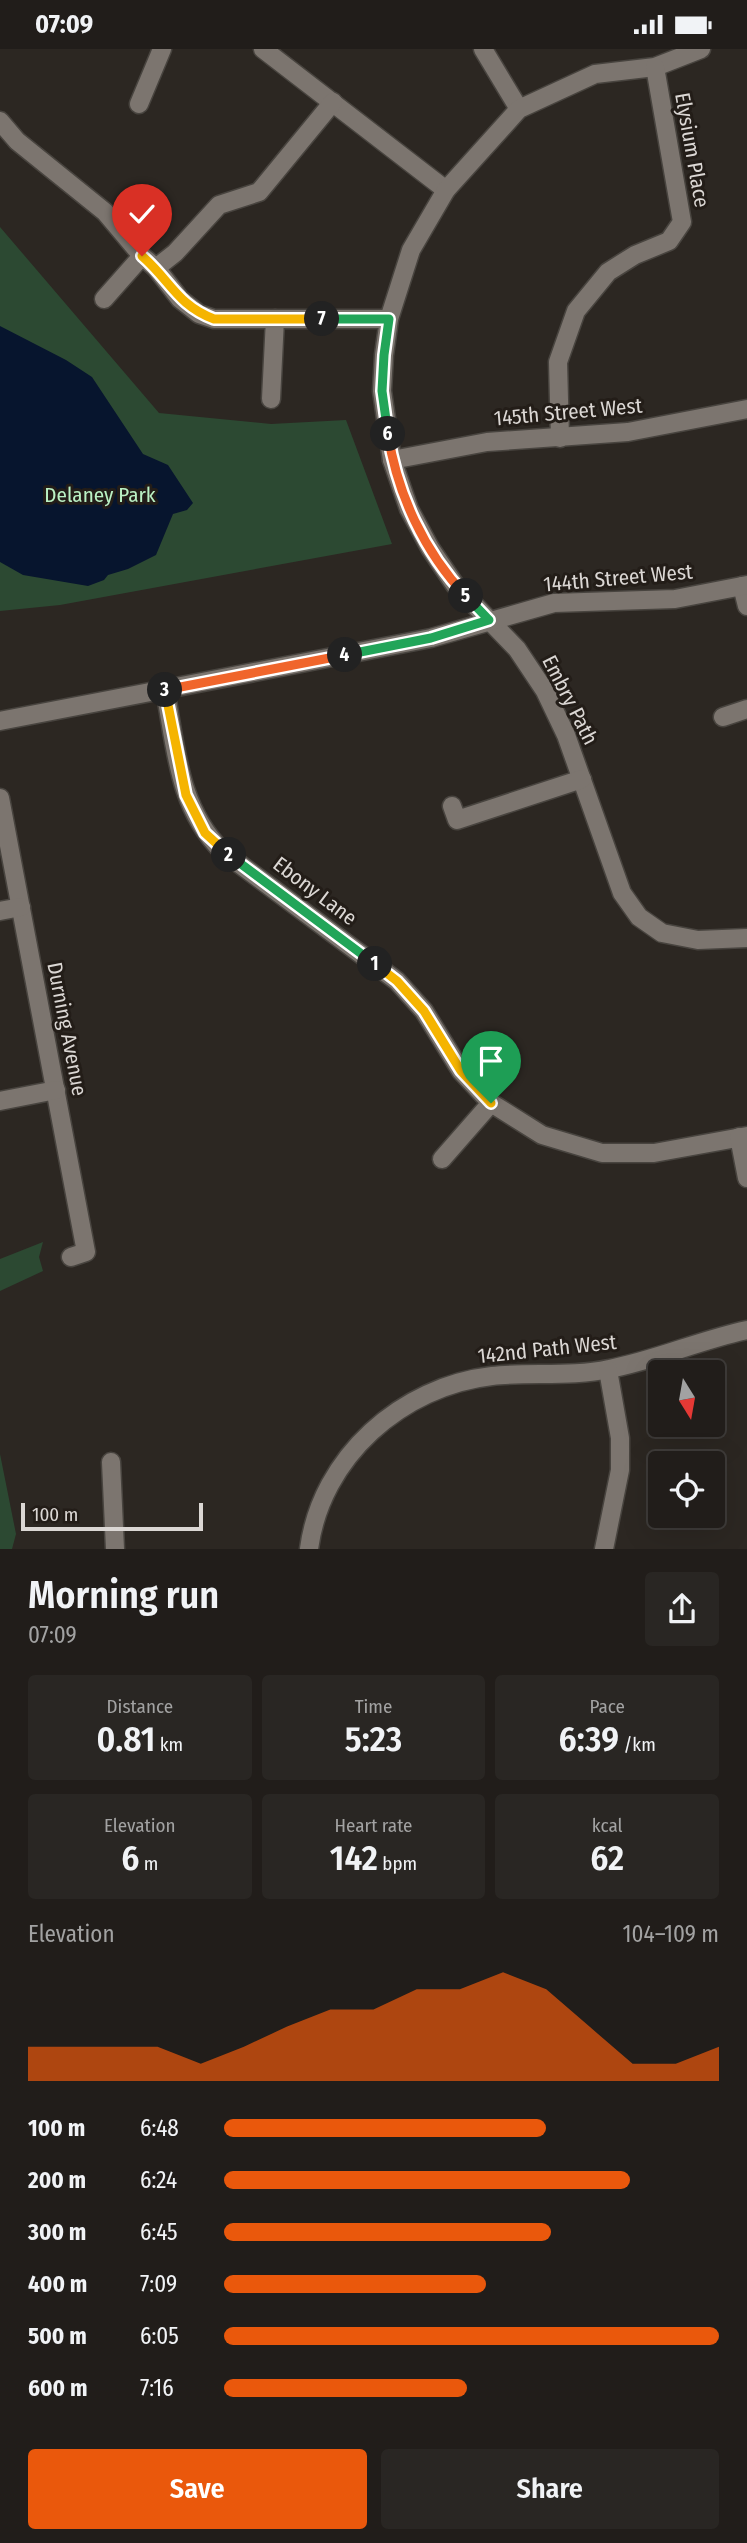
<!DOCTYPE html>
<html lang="en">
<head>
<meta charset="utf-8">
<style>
	:root { --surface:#211d1a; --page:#292623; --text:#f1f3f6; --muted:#a2a2a2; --line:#3e3b39; --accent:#ea580c }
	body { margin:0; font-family:"Fira Sans Condensed",sans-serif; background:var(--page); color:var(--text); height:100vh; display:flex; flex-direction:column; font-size:26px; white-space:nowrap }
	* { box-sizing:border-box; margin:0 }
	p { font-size:23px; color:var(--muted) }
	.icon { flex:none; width:38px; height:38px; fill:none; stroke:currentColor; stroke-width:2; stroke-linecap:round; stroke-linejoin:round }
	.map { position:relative; height:1500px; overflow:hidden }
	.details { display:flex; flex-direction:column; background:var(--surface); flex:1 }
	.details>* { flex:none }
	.needle { width:46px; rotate:169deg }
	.fabs { position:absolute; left:648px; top:1311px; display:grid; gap:14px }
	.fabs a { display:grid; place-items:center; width:77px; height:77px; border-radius:7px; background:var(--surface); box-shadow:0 7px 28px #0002,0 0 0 2px var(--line); font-size:35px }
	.scale { position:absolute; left:21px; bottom:18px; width:182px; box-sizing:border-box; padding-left:7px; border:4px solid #dbd7d4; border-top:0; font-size:19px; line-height:24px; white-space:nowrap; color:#dbd7d4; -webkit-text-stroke:5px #231d18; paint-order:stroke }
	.pin { position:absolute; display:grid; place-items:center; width:60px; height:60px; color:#fff; margin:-72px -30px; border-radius:50% 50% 50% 0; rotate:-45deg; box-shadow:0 0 7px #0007 }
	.pin .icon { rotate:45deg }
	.km { position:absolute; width:35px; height:35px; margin:-18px; border-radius:50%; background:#222; color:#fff; font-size:19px; line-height:35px; text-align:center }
	.round { display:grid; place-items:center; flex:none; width:74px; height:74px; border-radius:7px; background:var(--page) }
	.summary { display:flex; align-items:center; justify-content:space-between; height:119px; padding:0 28px }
	h1 { font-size:38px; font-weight:600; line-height:52px }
	.metrics { display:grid; grid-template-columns:repeat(3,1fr); gap:10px; height:119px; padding:7px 28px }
	.metrics div { display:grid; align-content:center; border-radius:7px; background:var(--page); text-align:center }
	.metrics b { font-size:35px; font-weight:600 }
	.metrics small { font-size:19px; font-weight:400 }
	.metrics p { font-size:19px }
	.chart { height:196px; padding:14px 28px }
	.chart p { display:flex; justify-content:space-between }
	.chart svg { width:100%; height:126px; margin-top:7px; fill:var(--accent); opacity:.7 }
	.button { display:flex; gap:14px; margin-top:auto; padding:14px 28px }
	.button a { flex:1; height:80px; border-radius:7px; background:var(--accent); color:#fff; font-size:28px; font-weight:600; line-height:80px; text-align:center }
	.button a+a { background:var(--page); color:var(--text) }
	ul { padding:0 28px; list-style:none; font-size:23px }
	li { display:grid; grid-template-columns:112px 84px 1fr; align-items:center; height:52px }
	li i { height:18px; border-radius:9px; background:var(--accent) }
	.status { display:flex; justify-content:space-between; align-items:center; height:49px; padding:0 35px; background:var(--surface); direction:ltr }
	.status svg { height:19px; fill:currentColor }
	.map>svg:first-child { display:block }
</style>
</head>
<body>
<div class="status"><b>07:09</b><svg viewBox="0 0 49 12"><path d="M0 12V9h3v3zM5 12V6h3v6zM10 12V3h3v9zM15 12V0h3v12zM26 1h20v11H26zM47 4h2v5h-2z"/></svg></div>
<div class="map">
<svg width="747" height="1500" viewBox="0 0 747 1500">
	<rect width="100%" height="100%" fill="#2c2722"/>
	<g fill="#2c4932">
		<path d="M 0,178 L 159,364 L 271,375 L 346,371 L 392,495 L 60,556 L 0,562 Z"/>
		<path d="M 43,1193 L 39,1208 L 43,1222 L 0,1242 L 0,1210 Z"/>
		<path d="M 0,1405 L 16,1485 L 12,1500 L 0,1500 Z"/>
	</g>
	<path fill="#07152e" d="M 0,277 L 66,311 L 92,328 L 143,405 L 168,416 L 193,454 L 187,461 L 173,465 L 156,506 L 128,520 L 108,526 L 104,531 L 88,537 L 23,526 L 0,513 Z"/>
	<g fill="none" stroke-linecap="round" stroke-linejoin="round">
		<defs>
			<g id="minor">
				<path d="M 263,0 L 446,141"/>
				<path d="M 483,0 L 519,60"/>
				<path d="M 701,0 L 655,18 L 595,25 L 519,60 L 446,141 L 411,201 L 389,270 L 384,306 L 382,342 L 392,411 L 409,460 L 430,499 L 455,536 L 517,600 L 545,642 L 566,686 L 622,844 L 639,868 L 662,884 L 698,891 L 747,889"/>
				<path d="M 139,55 L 162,0"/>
				<path d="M 0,72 L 17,92 L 105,163 L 142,207 L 156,219 L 180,250 L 199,265 L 214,270 L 389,270"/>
				<path d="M 156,219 L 175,204 L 219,156 L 259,143 L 333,53"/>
				<path d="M 104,250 L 142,207"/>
				<path d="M 271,350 L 275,270"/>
				<path d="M 560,389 L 558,313 L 576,262 L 608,223 L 635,206 L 669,192 L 682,173 L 655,18"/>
				<path d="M 392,411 L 487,393 L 628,383 L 747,360"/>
				<path d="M 742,537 L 747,557"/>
				<path d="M 165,641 C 176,699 178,758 222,802 L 397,932 L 424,962 L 461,1022 L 491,1054 L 542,1086 L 602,1104 L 654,1104 L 747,1087"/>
				<path d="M 723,668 L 747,660"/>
				<path d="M 0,672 L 431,589 L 554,554 L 675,550 L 747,536"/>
				<path d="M 0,749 L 86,1203 L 71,1208"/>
				<path d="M 452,757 L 457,771 L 582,730"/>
				<path d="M 0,862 L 21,858"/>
				<path d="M 0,1052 L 56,1041"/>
				<path d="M 739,1088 L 747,1129"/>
				<path d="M 442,1110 L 491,1054"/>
				<path d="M 111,1413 L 115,1500"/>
				<path d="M 309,1500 C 321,1408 402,1337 492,1327 C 529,1323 573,1328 609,1320 C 656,1311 700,1291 747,1281"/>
				<path d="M 604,1500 L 620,1421 L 620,1389 L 608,1321"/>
			</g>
		</defs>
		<use href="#minor" stroke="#48443f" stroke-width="21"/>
		<use href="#minor" stroke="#7c756f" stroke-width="18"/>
	</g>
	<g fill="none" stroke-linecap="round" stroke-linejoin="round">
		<defs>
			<path id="split-1" d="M 375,915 L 397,932 L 424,962 L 461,1022 L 491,1054"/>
			<path id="split-2" d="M 229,806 L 375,915"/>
			<path id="split-3" d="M 165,641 L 186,746 L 205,784 L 229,806"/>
			<path id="split-4" d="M 165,641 L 345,606"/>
			<path id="split-5" d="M 345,606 L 431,589 L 489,571 L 466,547"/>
			<path id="split-6" d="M 388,385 C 397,444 424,503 466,547"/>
			<path id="split-7" d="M 322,270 L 389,270 L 384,306 L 382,342 L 388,385"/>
			<path id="split-8" d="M 142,207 C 170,231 177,256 214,270 L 322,270"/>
		</defs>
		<use href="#split-1" stroke="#fff" stroke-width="14"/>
		<use href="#split-2" stroke="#fff" stroke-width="14"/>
		<use href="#split-3" stroke="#fff" stroke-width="14"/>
		<use href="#split-4" stroke="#fff" stroke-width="14"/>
		<use href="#split-5" stroke="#fff" stroke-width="14"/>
		<use href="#split-6" stroke="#fff" stroke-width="14"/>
		<use href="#split-7" stroke="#fff" stroke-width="14"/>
		<use href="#split-8" stroke="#fff" stroke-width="14"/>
		<use href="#split-1" stroke="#f5b400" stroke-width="9"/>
		<use href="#split-2" stroke="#22a559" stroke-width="9"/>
		<use href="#split-3" stroke="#f5b400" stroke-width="9"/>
		<use href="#split-4" stroke="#f0652b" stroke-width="9"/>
		<use href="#split-5" stroke="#22a559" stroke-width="9"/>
		<use href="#split-6" stroke="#f0652b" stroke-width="9"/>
		<use href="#split-7" stroke="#22a559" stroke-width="9"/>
		<use href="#split-8" stroke="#f5b400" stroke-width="9"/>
	</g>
	<g text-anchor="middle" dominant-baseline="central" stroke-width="6" stroke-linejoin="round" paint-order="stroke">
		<g font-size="21" fill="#dbd7d4" stroke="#231d18">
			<text transform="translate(692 101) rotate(80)">Elysium Place</text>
			<text transform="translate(568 363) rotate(-5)">145th Street West</text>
			<text transform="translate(618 529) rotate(-5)">144th Street West</text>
			<text transform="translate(570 651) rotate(63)">Embry Path</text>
			<text transform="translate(315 842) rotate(37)">Ebony Lane</text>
			<text transform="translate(67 980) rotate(79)">Durning Avenue</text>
			<text transform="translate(547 1300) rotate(-6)">142nd Path West</text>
		</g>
		<g font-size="21" fill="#baf1c4" stroke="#231d18">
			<text x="100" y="446">Delaney Park</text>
		</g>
	</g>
</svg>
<div class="fabs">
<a><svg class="needle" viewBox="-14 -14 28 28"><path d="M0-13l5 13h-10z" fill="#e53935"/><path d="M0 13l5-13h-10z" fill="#a2a2a2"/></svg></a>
<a><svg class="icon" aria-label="locate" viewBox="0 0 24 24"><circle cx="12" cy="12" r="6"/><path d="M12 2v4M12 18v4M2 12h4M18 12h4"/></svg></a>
</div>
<div class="scale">100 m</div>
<div class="pin" style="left:491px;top:1054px;background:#1e9e55"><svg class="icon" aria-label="arrive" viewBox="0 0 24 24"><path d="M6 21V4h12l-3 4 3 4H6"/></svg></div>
<div class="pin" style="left:142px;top:207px;background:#d93025"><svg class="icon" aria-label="check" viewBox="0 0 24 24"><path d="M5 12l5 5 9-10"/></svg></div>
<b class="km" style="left:375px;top:915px">1</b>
<b class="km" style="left:229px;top:806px">2</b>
<b class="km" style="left:165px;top:641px">3</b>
<b class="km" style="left:345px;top:606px">4</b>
<b class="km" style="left:466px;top:547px">5</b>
<b class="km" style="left:388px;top:385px">6</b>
<b class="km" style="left:322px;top:270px">7</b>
</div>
<section class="details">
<div class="summary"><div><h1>Morning run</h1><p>07:09</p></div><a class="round"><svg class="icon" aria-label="share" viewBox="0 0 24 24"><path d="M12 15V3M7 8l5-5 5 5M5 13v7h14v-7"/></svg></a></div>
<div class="metrics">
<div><p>Distance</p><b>0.81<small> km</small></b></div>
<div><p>Time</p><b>5:23</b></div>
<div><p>Pace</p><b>6:39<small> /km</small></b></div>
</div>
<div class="metrics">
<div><p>Elevation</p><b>6<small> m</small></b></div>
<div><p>Heart rate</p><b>142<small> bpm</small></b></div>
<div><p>kcal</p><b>62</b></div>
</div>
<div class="chart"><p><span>Elevation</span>104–109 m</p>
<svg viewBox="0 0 160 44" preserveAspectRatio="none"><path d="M0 44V32L10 32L20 32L30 32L40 38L50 32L60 25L70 19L80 19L90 12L100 12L110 6L120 12L130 25L140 38L150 38L160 32V44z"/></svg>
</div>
<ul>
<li><b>100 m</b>6:48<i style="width:65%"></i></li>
<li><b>200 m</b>6:24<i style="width:82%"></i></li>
<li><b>300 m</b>6:45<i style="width:66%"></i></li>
<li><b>400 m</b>7:09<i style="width:53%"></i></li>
<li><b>500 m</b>6:05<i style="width:100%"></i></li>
<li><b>600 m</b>7:16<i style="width:49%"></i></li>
</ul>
<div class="button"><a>Save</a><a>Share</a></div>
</section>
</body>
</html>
